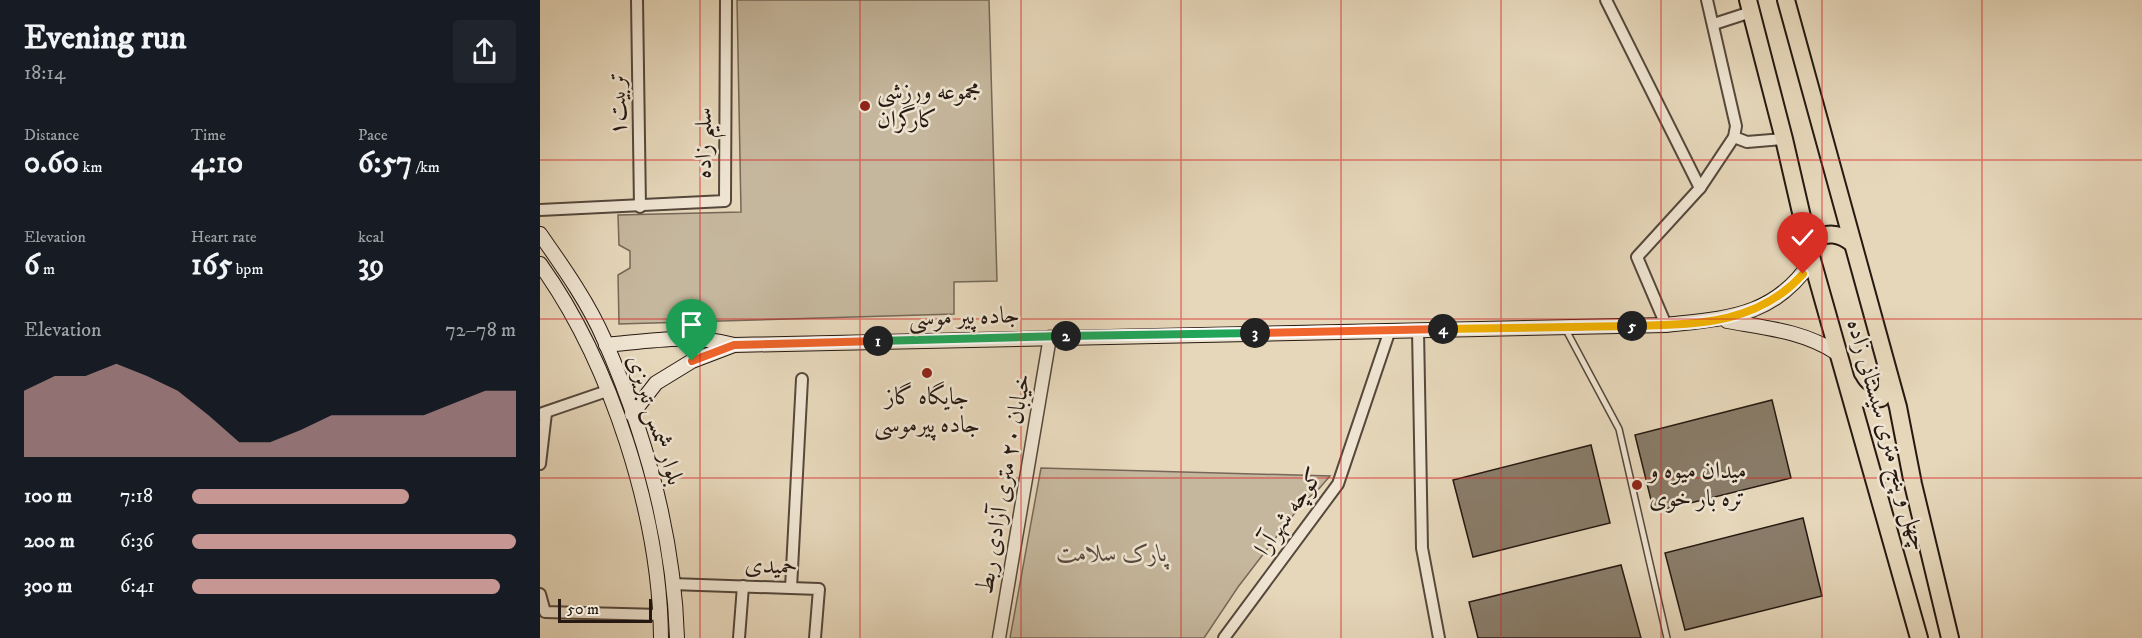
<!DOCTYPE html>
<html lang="en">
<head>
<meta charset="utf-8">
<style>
	:root { --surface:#171b24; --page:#20242c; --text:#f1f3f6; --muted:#9ea1a6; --accent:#c59692 }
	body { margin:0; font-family:"IM FELL DW Pica",Amiri,serif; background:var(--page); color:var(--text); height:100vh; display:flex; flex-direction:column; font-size:22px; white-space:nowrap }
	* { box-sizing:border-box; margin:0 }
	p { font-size:20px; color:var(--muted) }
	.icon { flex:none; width:33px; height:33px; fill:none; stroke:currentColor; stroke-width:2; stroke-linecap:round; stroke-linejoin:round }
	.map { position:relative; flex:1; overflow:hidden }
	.panel { display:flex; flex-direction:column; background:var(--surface); width:540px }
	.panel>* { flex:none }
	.scale { position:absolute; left:18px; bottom:15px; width:94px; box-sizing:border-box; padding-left:6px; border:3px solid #251912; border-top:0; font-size:16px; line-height:21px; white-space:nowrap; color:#251912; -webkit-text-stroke:4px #efe5d2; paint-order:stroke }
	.pin { position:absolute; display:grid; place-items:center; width:51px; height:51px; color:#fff; margin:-62px -26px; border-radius:50% 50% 50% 0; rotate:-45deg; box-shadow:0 0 6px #0007 }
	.pin .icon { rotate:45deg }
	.km { position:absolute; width:30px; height:30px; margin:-15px; border-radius:50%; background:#222; color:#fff; font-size:16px; line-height:30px; text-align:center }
	.round { display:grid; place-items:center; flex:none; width:63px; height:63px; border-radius:6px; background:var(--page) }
	.headline { display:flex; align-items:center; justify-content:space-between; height:102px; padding:0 24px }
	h1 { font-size:33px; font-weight:800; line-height:45px }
	.stats { display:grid; grid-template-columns:repeat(3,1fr); gap:9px; height:102px; padding:6px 24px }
	.stats div { display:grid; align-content:center }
	.stats b { font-size:30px; font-weight:800 }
	.stats small { font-size:16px; font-weight:400 }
	.stats p { font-size:16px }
	.chart { height:168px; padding:12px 24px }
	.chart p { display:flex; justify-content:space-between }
	.chart svg { width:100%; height:108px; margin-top:6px; fill:var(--accent); opacity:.7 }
	ul { padding:0 24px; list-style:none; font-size:20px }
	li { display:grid; grid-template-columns:96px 72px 1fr; align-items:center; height:45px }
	li i { height:15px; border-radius:8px; background:var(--accent) }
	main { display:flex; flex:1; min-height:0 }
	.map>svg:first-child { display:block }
</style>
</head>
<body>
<main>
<section class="panel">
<div class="headline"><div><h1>Evening run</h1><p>18:14</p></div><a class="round"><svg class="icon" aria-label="share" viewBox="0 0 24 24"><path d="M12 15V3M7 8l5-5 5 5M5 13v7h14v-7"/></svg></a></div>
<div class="stats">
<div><p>Distance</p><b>0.60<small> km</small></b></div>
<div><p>Time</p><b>4:10</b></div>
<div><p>Pace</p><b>6:57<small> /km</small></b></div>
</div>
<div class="stats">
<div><p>Elevation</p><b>6<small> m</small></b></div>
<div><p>Heart rate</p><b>165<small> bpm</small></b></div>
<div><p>kcal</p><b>39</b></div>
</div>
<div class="chart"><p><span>Elevation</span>72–78 m</p>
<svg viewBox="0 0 160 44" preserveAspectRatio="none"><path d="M0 44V17L10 11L20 11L30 6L40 11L50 17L60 27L70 38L80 38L90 33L100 27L110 27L120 27L130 27L140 22L150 17L160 17V44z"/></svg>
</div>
<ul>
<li><b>100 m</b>7:18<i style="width:67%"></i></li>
<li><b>200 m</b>6:36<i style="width:100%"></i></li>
<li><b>300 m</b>6:41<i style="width:95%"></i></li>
</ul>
</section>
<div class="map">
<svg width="1602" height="638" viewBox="0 0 1602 638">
	<rect width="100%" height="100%" fill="#e6d7ba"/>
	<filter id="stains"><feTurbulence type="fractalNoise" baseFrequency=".00333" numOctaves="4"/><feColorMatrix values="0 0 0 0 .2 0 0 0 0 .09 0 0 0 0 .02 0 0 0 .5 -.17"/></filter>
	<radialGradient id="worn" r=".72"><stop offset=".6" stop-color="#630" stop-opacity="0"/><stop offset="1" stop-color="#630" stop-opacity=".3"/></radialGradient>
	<g fill="#c5b79d" stroke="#756858" stroke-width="1.5">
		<path d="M 197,0 L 449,0 L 457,281 L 414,282 L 414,314 L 79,324 L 78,275 L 90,268 L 90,251 L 79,245 L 78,215 L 201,212 Z"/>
		<path d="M 501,468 L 790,476 L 777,491 L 764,501 L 698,587 L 664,638 L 470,638 Z"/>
	</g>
	<g fill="#897c69" stroke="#251912" stroke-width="1.5">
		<path d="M 1232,400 L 1251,478 L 1114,512 L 1095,435 Z"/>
		<path d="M 1051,445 L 1070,523 L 933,557 L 913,480 Z"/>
		<path d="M 1263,518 L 1282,596 L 1145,630 L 1125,553 Z"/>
		<path d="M 1081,565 L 1101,638 L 938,638 L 929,602 Z"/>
	</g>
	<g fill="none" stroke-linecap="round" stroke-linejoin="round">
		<defs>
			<path id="service" d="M 1025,328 L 1079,429 L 1127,638"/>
			<g id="minor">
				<path d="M 97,0 L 100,207"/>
				<path d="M 1066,0 L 1160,188 L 1097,257 L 1126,325"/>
				<path d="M 1174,24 L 1211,12"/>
				<path d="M 1194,137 L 1207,142 L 1244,139"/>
				<path d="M 1160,188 L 1194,137 L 1196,126 L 1167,0"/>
				<path d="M 0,210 L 185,201 L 186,0"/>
				<path d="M 878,330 L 882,548 L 899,638"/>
				<path d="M 0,414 L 67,391"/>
				<path d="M 0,464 L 6,413"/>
				<path d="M 132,584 L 279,589 L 275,638"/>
				<path d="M 251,588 L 262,379"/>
				<path d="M 0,594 L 5,612 L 121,615"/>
				<path d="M 199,638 L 203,586"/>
				<path d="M 684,638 L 798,484 L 850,330"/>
			</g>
			<path id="tertiary" d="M 459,638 L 510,337"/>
			<g id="secondary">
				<path d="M 0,234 C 23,267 48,302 64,339 C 105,433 134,535 137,638"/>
				<path d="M 0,264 C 71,363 120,516 121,638"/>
				<path d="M 1187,321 C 1226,328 1263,331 1297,353"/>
				<path d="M 66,345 C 109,341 153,333 194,345 L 1126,325 C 1188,318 1235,317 1272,260"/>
				<path d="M 92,414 L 116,383 L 152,361 L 194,345"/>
			</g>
			<g id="trunk">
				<path d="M 1208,0 L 1244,139 L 1272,260 L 1379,638"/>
				<path d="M 1246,0 L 1358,407 L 1373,484 L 1410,638"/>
				<path d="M 1270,248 L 1272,241 C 1287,231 1300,233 1313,244"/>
				<path d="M 1308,383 C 1316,398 1325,402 1341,398 L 1347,389 L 1347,373"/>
			</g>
		</defs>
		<use href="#service" stroke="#55483c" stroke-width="8"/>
		<use href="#minor" stroke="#55483c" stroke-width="14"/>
		<use href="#tertiary" stroke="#55483c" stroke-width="15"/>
		<use href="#secondary" stroke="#251912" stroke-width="16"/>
		<use href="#trunk" stroke="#251912" stroke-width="20"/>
		<use href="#service" stroke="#efe5d2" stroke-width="5"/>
		<use href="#minor" stroke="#efe5d2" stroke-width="10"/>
		<use href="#tertiary" stroke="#efe5d2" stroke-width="12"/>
		<use href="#secondary" stroke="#efe5d2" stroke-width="14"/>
		<use href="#trunk" stroke="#e6d7ba" stroke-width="16"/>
	</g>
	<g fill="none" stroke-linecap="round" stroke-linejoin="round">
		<defs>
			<path id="split-1" d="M 152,361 L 194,345 L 338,341"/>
			<path id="split-2" d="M 338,341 L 526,336"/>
			<path id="split-3" d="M 526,336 L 715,333"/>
			<path id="split-4" d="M 715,333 L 903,329"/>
			<path id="split-5" d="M 903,329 L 1092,326"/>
			<path id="split-6" d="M 1092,326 C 1156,324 1217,325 1263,274"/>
		</defs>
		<use href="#split-1" stroke="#fff" stroke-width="12"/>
		<use href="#split-2" stroke="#fff" stroke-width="12"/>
		<use href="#split-3" stroke="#fff" stroke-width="12"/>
		<use href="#split-4" stroke="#fff" stroke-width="12"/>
		<use href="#split-5" stroke="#fff" stroke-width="12"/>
		<use href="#split-6" stroke="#fff" stroke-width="12"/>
		<use href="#split-1" stroke="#f0652b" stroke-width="8"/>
		<use href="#split-2" stroke="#22a559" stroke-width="8"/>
		<use href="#split-3" stroke="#22a559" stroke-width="8"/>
		<use href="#split-4" stroke="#f0652b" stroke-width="8"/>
		<use href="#split-5" stroke="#f5b400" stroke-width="8"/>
		<use href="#split-6" stroke="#f5b400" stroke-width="8"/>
	</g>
	<path fill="none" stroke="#d62828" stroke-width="1.5" stroke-opacity="0.55" d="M 160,0 L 160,638M 320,0 L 320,638M 481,0 L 481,638M 641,0 L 641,638M 801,0 L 801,638M 961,0 L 961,638M 1121,0 L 1121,638M 1282,0 L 1282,638M 1442,0 L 1442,638M 0,160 L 1602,160M 0,319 L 1602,319M 0,478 L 1602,478"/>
	<g fill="#8f2418" stroke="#efe5d2" stroke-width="2">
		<circle cx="325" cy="106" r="6"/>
		<circle cx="387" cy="373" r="6"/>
		<circle cx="1097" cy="485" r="6"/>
	</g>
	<g text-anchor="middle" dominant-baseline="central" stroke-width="5" stroke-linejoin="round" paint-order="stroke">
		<g font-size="24" fill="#251912" stroke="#efe5d2" text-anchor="start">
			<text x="337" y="92">مجموعه ورزشی<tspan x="337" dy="28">کارگران</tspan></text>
			<text x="387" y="397" text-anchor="middle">جایگاه گاز<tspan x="387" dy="28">جاده پیرموسی</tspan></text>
			<text x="1109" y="471">میدان میوه و<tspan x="1109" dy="28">تره بار خوی</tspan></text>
		</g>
		<g font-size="24" fill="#251912" stroke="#efe5d2">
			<text transform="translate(78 104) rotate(-91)">تربیت۱</text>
			<text transform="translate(164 143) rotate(-90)">سلیم زاده</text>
			<text transform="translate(424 317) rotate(-2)">جاده پیر موسی</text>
			<text transform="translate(115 420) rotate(72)">بلوار شمس تبریزی</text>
			<text transform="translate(1347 435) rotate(74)">چهل و پنج متری سیستانی زاده</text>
			<text transform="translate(464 484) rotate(-80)">خیابان ۲۰ متری آزادی ربط</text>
			<text transform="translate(749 512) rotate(-55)">کوچه شهرآرا</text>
			<text transform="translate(231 566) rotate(2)">حمیدی</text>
		</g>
		<g font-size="24" font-style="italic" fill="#55483c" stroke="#efe5d2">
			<text x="572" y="554">پارک سلامت</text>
		</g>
	</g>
	<rect width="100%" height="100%" filter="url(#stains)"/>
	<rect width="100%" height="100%" fill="url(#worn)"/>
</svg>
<div class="scale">50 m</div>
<div class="pin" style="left:152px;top:361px;background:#1e9e55"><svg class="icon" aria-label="arrive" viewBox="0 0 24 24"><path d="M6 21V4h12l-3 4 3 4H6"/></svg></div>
<div class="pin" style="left:1263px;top:274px;background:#d93025"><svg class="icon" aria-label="check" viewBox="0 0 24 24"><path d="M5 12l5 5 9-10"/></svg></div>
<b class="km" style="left:338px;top:341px">1</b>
<b class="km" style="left:526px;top:336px">2</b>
<b class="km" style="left:715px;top:333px">3</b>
<b class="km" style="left:903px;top:329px">4</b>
<b class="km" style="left:1092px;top:326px">5</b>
</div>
</main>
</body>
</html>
